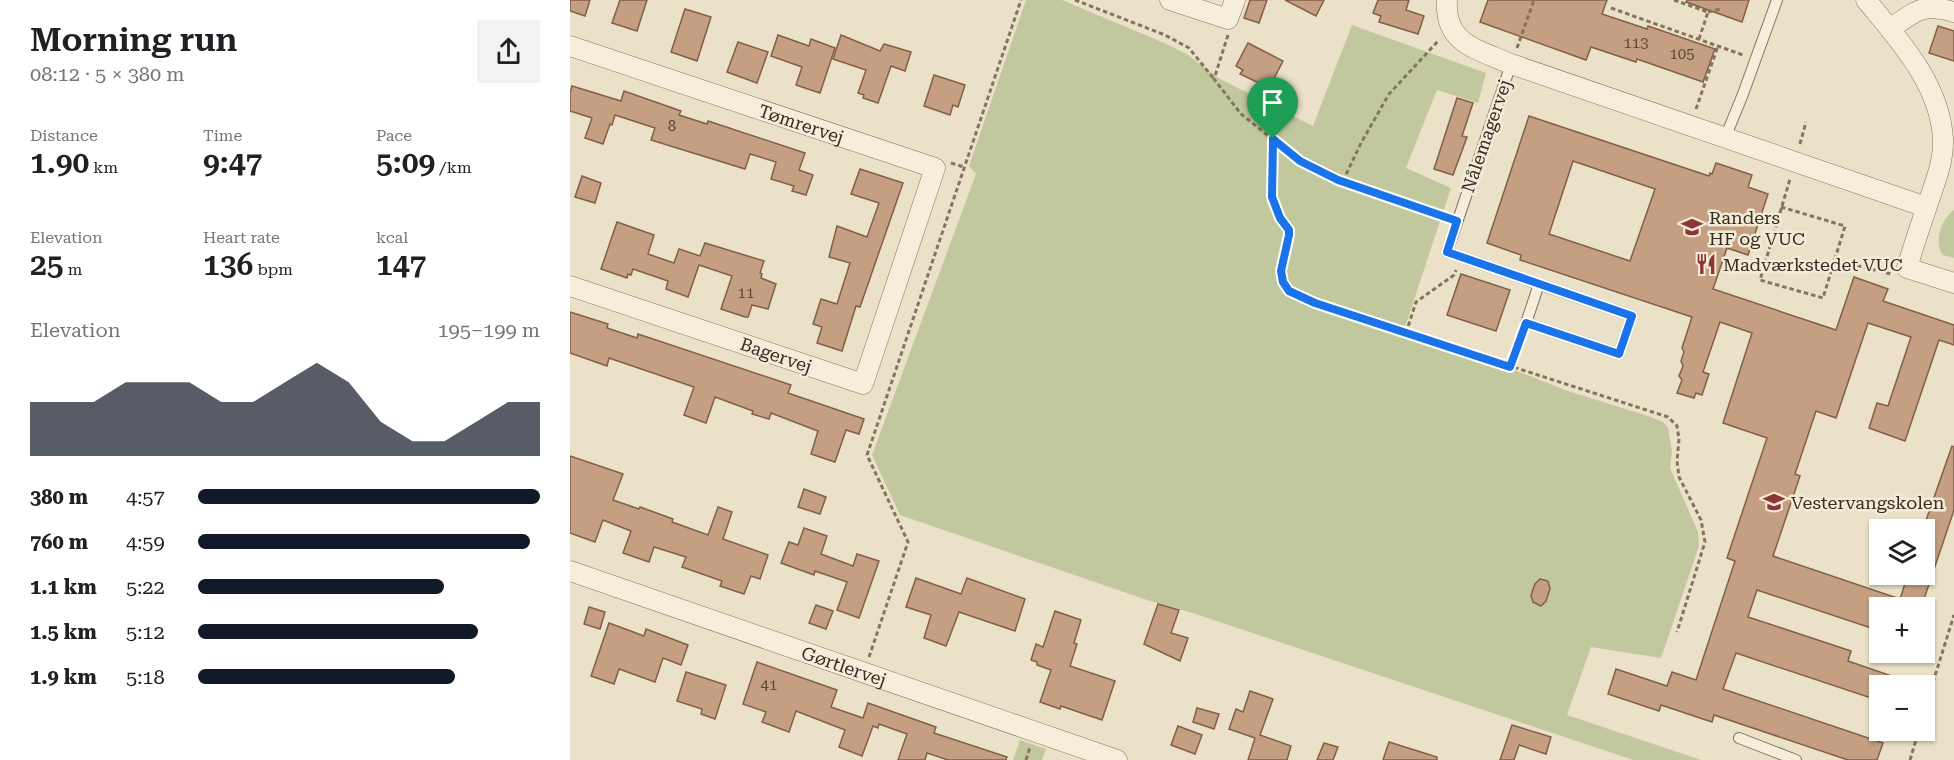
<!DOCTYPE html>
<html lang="en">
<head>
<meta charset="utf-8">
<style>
	:root { --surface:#fff; --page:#f2f2f2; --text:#202124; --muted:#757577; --accent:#111827 }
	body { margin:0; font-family:"Roboto Serif",serif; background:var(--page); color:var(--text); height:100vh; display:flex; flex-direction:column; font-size:22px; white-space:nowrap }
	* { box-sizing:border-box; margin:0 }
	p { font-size:20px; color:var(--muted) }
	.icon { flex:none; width:33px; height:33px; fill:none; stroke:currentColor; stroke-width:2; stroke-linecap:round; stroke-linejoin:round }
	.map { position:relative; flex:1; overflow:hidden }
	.panel { display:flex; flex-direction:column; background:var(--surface); width:570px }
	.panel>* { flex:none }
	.fabs { position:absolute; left:1299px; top:519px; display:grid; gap:12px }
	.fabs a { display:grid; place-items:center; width:66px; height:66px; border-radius:0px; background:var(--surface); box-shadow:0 2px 4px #0004; font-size:30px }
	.pin { position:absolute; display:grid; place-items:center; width:51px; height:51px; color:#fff; margin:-62px -26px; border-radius:50% 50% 50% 0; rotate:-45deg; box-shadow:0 0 6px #0007 }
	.pin .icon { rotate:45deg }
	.round { display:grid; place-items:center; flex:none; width:63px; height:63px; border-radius:0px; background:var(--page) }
	.summary { display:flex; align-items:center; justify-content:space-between; height:102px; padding:0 30px }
	h1 { font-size:33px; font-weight:600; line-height:45px }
	.metrics { display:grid; grid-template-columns:repeat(3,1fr); gap:9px; height:102px; padding:6px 30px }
	.metrics div { display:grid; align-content:center }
	.metrics b { font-size:30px; font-weight:600 }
	.metrics small { font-size:16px; font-weight:400 }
	.metrics p { font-size:16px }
	.chart { height:168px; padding:12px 30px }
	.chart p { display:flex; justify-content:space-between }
	.chart svg { width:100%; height:108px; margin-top:6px; fill:var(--accent); opacity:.7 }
	ul { padding:0 30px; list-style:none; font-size:20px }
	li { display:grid; grid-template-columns:96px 72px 1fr; align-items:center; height:45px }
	li i { height:15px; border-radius:8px; background:var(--accent) }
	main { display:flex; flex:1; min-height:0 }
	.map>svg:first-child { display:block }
</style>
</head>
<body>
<main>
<section class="panel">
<div class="summary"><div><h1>Morning run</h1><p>08:12 · 5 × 380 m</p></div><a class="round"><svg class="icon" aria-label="share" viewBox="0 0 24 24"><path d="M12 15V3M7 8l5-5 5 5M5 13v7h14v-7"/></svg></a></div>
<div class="metrics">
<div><p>Distance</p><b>1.90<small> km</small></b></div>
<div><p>Time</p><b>9:47</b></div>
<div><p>Pace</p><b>5:09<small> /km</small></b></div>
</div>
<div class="metrics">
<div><p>Elevation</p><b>25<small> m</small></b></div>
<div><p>Heart rate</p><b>136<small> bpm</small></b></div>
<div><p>kcal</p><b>147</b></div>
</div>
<div class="chart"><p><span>Elevation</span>195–199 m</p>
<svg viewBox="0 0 160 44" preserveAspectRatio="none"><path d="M0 44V22L10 22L20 22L30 14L40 14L50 14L60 22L70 22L80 14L90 6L100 14L110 30L120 38L130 38L140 30L150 22L160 22V44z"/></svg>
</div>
<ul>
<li><b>380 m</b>4:57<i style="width:100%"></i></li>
<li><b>760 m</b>4:59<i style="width:97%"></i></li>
<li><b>1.1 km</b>5:22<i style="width:72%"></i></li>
<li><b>1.5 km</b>5:12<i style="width:82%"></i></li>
<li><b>1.9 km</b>5:18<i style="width:75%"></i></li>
</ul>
</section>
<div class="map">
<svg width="1384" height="760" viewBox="0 0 1384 760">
	<rect width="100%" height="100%" fill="#eae1c8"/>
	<g fill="#c2c89d">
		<path d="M 456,0 L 492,0 L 599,45 L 618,55 L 650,79 L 743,126 L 782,25 L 916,73 L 908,103 L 867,90 L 836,168 L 881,188 L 835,327 L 995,390 L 1081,417 L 1093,422 L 1098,428 L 1102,451 L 1100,468 L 1128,532 L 1129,546 L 1091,658 L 1021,647 L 997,715 L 1131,760 L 1063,760 L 623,613 L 577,600 L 330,515 L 302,455 L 406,174 L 399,166 Z"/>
		<path d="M 1384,210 L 1384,258 L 1373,255 L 1370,251 C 1366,236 1371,220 1384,210 Z"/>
		<path d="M 450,740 L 476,749 L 472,760 L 443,760 Z"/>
	</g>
	<g fill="#c59f82" stroke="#825f47" stroke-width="1.5" fill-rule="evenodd">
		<path d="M 0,0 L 20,0 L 15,16 L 0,11 Z"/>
		<path d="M 50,0 L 77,0 L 67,31 L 42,23 Z"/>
		<path d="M 680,0 L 697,0 L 689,23 L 674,18 Z"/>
		<path d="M 715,0 L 754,0 L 746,16 Z"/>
		<path d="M 808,0 L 839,0 L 836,10 L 854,16 L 848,34 L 809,22 L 811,16 L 803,13 Z"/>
		<path d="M 918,0 L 1037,0 L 1032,14 L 1077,29 L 1078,26 L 1145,49 L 1133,82 L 1067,59 L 1066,62 L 1021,47 L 1016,60 L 910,22 Z"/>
		<path d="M 1117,0 L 1179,0 L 1172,22 L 1116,2 Z"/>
		<path d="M 115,9 L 141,17 L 127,61 L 101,52 Z"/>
		<path d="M 1368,26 L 1384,31 L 1384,61 L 1359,53 Z"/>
		<path d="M 208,35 L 239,46 L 241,39 L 265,48 L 250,93 L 226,85 L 232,67 L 201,56 Z"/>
		<path d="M 271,35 L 310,51 L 314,44 L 341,52 L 335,71 L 321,66 L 308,103 L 293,98 L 294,95 L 288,93 L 296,70 L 263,59 Z"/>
		<path d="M 168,42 L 198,52 L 187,83 L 157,72 Z"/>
		<path d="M 678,43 L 713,61 L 701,84 L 699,83 L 697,87 L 670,74 L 673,70 L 666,66 Z"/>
		<path d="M 364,75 L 395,85 L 388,107 L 383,105 L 380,115 L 354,106 Z"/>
		<path d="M 2,86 L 51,101 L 54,91 L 111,111 L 109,115 L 137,124 L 138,121 L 235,153 L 229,170 L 243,175 L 236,195 L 222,191 L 224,186 L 201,179 L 206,162 L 180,154 L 175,169 L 81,140 L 85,128 L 45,115 L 42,125 L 40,124 L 33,144 L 15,138 L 22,118 L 0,111 L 0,93 Z"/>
		<path d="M 887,98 L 903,103 L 892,136 L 897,137 L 883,175 L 864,169 Z"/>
		<path d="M 959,116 L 1139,176 L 1140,173 L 1142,174 L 1146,163 L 1182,175 L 1178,187 L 1198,194 L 1178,255 L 1157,248 L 1143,289 L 1266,330 L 1284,277 L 1318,289 L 1313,301 L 1384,325 L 1384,345 L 1369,340 L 1335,441 L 1299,428 L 1307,403 L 1318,406 L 1341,337 L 1298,323 L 1266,418 L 1246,411 L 1225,474 L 1230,476 L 1203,556 L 1330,599 L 1338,574 L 1354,574 L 1354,526 L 1382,446 L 1384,447 L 1384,510 L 1351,608 L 1310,608 L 1310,631 L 1187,590 L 1178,617 L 1281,651 L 1278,661 L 1342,683 L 1342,686 L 1310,686 L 1310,701 L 1166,653 L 1153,689 L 1313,743 L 1307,760 L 1278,760 L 1144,715 L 1142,722 L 1091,705 L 1089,711 L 1038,694 L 1046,669 L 1097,686 L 1102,672 L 1126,680 L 1165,561 L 1157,558 L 1197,438 L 1153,423 L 1182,333 L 1150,322 L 1133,372 L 1139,374 L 1132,395 L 1126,393 L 1124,398 L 1107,393 L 1112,380 L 1109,376 L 1113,366 L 1111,361 L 1114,352 L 1112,348 L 1122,317 L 950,260 L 951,255 L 917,243 ZM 1003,161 L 1085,189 L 1060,261 L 979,234 Z"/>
		<path d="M 290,169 L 333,183 L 290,307 L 286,306 L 272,351 L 247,343 L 252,327 L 243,324 L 251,299 L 267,304 L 280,263 L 259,257 L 267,226 L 297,237 L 309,203 L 281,194 Z"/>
		<path d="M 12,176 L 31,183 L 25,203 L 5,197 Z"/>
		<path d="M 47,222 L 84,235 L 78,254 L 104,263 L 109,249 L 130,256 L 135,243 L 194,261 L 190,273 L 192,274 L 191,278 L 206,284 L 198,309 L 182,305 L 178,317 L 175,317 L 151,309 L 162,276 L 129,265 L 118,297 L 96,289 L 98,281 L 63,269 L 61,275 L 58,274 L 57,278 L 31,269 Z"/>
		<path d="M 891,274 L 940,290 L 926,331 L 877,315 Z"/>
		<path d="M 0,312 L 38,324 L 37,328 L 67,338 L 68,334 L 221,385 L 218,393 L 294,419 L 289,434 L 276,430 L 265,462 L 241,454 L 248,431 L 201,413 L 199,419 L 182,414 L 183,411 L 145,397 L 136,423 L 114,415 L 124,387 L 39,358 L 37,366 L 0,353 Z"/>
		<path d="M 0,456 L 53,474 L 43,500 L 69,509 L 70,507 L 103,519 L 102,522 L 138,535 L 148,507 L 162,512 L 153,539 L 198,555 L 190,579 L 181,576 L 174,594 L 150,586 L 152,581 L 112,567 L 116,557 L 84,547 L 79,562 L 53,553 L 61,531 L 33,520 L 25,542 L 0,533 Z"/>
		<path d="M 234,489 L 256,497 L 250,514 L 228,507 Z"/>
		<path d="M 234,528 L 257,536 L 251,554 L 283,566 L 287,554 L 309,561 L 289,618 L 267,610 L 277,582 L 245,571 L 244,575 L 211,563 L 219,542 L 228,545 Z"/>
		<path d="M 346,578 L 391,594 L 397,578 L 455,599 L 445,631 L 389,612 L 376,646 L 354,638 L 361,615 L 336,607 Z"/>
		<path d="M 970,579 L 978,581 L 980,589 L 976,601 L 971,606 L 963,602 L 961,595 L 965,584 Z"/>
		<path d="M 588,604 L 609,610 L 601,633 L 618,638 L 610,661 L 574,644 Z"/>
		<path d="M 246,605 L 263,611 L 256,629 L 239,623 Z"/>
		<path d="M 19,607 L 35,612 L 30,629 L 14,624 Z"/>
		<path d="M 485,611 L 511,620 L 504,643 L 507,644 L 500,666 L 545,681 L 532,720 L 491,706 L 490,709 L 470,702 L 481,670 L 467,665 L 467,662 L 461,660 L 466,644 L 473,647 Z"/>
		<path d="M 39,623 L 74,636 L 76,629 L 118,645 L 111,665 L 93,658 L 85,682 L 49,669 L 44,684 L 21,676 Z"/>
		<path d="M 187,662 L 267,690 L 261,707 L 293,718 L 298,703 L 366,727 L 364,733 L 437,757 L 436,760 L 378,760 L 357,753 L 355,760 L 328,760 L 337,734 L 309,724 L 308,728 L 303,726 L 292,756 L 269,747 L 275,730 L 226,711 L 219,732 L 192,722 L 196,712 L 173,704 Z"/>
		<path d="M 116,672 L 156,685 L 145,719 L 131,714 L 132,709 L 107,701 Z"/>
		<path d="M 680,691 L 703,699 L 690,735 L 721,746 L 717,760 L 678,760 L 685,738 L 659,729 L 666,709 L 673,712 Z"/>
		<path d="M 627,708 L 649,714 L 644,729 L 623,722 Z"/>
		<path d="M 942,725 L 981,737 L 976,754 L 949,745 L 944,760 L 930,760 Z"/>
		<path d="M 608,726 L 632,735 L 625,754 L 601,745 Z"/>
		<path d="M 819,742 L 867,757 L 867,760 L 813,760 Z"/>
		<path d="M 754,743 L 768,747 L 763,760 L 747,760 Z"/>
	</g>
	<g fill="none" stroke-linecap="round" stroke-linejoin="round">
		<defs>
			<g id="service">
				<path d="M 941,64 L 877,252 L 969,284 L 956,323 L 1049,354 L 1062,316 L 969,284"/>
				<path d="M 1155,138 L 1173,94 L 1207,0"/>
				<path d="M 1169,738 L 1226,760"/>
			</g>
			<g id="minor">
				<path d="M 600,0 L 658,19 L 665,0"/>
				<path d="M 877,0 C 874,44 907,49 941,64 L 1356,207"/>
				<path d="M 1296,0 C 1329,40 1370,84 1373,139 C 1374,162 1364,185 1357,206 C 1350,227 1343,247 1337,268 L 1384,283"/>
				<path d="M 1320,29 C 1346,11 1351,3 1384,12"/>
				<path id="s1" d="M 0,46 L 365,168 L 293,384 L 0,286"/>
				<path id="s2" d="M 0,571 L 547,760"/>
			</g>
		</defs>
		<use href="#service" stroke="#85745f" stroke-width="12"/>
		<use href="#minor" stroke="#85745f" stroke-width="21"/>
		<g stroke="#85745f" stroke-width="3" stroke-dasharray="4.5 3" stroke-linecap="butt">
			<path d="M 505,0 L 595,35 L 619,48 L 644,79"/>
			<path d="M 1104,0 L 1138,12 L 1129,39"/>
			<path d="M 1041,8 L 1173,55"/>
			<path d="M 1138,12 L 1151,9"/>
			<path d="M 658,35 L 644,79 L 671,114 L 730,161 L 768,180 L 874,216"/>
			<path d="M 947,48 L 964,0"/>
			<path d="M 1126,109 L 1148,46"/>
			<path d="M 703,139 L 702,197 L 709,218 L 719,230 L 719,235 L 711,271 L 713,282 L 719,291 L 745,303 L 1098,417 L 1107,426 L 1109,439 L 1107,461 L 1109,477 L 1131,520 L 1135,542 L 1107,632"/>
			<path d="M 1230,144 L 1236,122"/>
			<path d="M 381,163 L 394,167"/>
			<path d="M 773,181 L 791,143 L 819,94 L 869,40"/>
			<path d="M 1211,207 L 1275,226 L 1253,298 L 1190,280 L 1220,179"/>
			<path d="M 1265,260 L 1321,274"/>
			<path d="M 836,333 L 846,302 L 884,275 L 886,270"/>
			<path d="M 940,367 L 951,336"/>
			<path d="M 299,657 L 338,542 L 297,455 L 451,0"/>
			<path d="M 1354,711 L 1384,615"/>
			<path d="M 456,760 L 460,747"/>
			<path d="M 1340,760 L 1349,730"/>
		</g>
		<use href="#service" stroke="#f6eedb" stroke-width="10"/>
		<use href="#minor" stroke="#f6eedb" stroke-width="20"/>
	</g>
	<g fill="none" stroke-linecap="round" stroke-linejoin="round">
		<defs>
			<path id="route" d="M 703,139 L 730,161 L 768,180 L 887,221 L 877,252 L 1062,316 L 1049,354 L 956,323 L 940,367 L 745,303 L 719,291 L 713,282 L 711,271 L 719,235 L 719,230 L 710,218 L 702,197 Z"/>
		</defs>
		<use href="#route" stroke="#fff" stroke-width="12"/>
		<use href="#route" stroke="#1a73e8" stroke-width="8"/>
	</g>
	<defs>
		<symbol id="school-bare" viewBox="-9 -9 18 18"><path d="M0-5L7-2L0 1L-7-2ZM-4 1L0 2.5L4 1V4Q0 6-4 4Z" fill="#8e3535" stroke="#f3ebd7" stroke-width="2.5" paint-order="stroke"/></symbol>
		<symbol id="restaurant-bare" viewBox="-9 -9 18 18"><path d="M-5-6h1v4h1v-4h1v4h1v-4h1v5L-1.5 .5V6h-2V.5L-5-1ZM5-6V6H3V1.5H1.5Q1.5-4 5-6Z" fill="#8e3535" stroke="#f3ebd7" stroke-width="2.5" paint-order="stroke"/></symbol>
	</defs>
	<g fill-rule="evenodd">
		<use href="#school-bare" x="1107" y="212" width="30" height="30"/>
		<use href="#restaurant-bare" x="1121" y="249" width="30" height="30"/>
		<use href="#school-bare" x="1189" y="487" width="30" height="30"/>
	</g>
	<g text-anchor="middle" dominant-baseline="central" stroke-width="5" stroke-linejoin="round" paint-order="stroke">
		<g font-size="15" fill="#5a4939">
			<text x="1066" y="43">113</text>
			<text x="1112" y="54">105</text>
			<text x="102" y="126">8</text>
			<text x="176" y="293">11</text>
			<text x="199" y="685">41</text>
		</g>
		<g font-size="18" fill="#372c21" stroke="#f3ebd7">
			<text stroke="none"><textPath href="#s1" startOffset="244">Tømrervej</textPath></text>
			<text transform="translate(916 136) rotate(-71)">Nålemagervej</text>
			<text transform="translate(206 355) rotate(19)">Bagervej</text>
			<text stroke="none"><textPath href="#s2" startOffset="290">Gørtlervej</textPath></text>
		</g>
		<g font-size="18" fill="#372c21" stroke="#f3ebd7" text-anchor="start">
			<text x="1139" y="217">Randers<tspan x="1139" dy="21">HF og VUC</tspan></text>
			<text x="1153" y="264">Madværkstedet VUC</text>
			<text x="1221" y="502">Vestervangskolen</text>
		</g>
	</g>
</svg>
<div class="fabs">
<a><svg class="icon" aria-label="layers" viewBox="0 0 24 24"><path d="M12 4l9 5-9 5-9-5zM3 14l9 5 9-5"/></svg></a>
<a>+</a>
<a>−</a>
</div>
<div class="pin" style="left:703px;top:139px;background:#1e9e55"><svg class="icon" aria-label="arrive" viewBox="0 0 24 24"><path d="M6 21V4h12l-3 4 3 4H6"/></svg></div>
</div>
</main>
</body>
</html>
